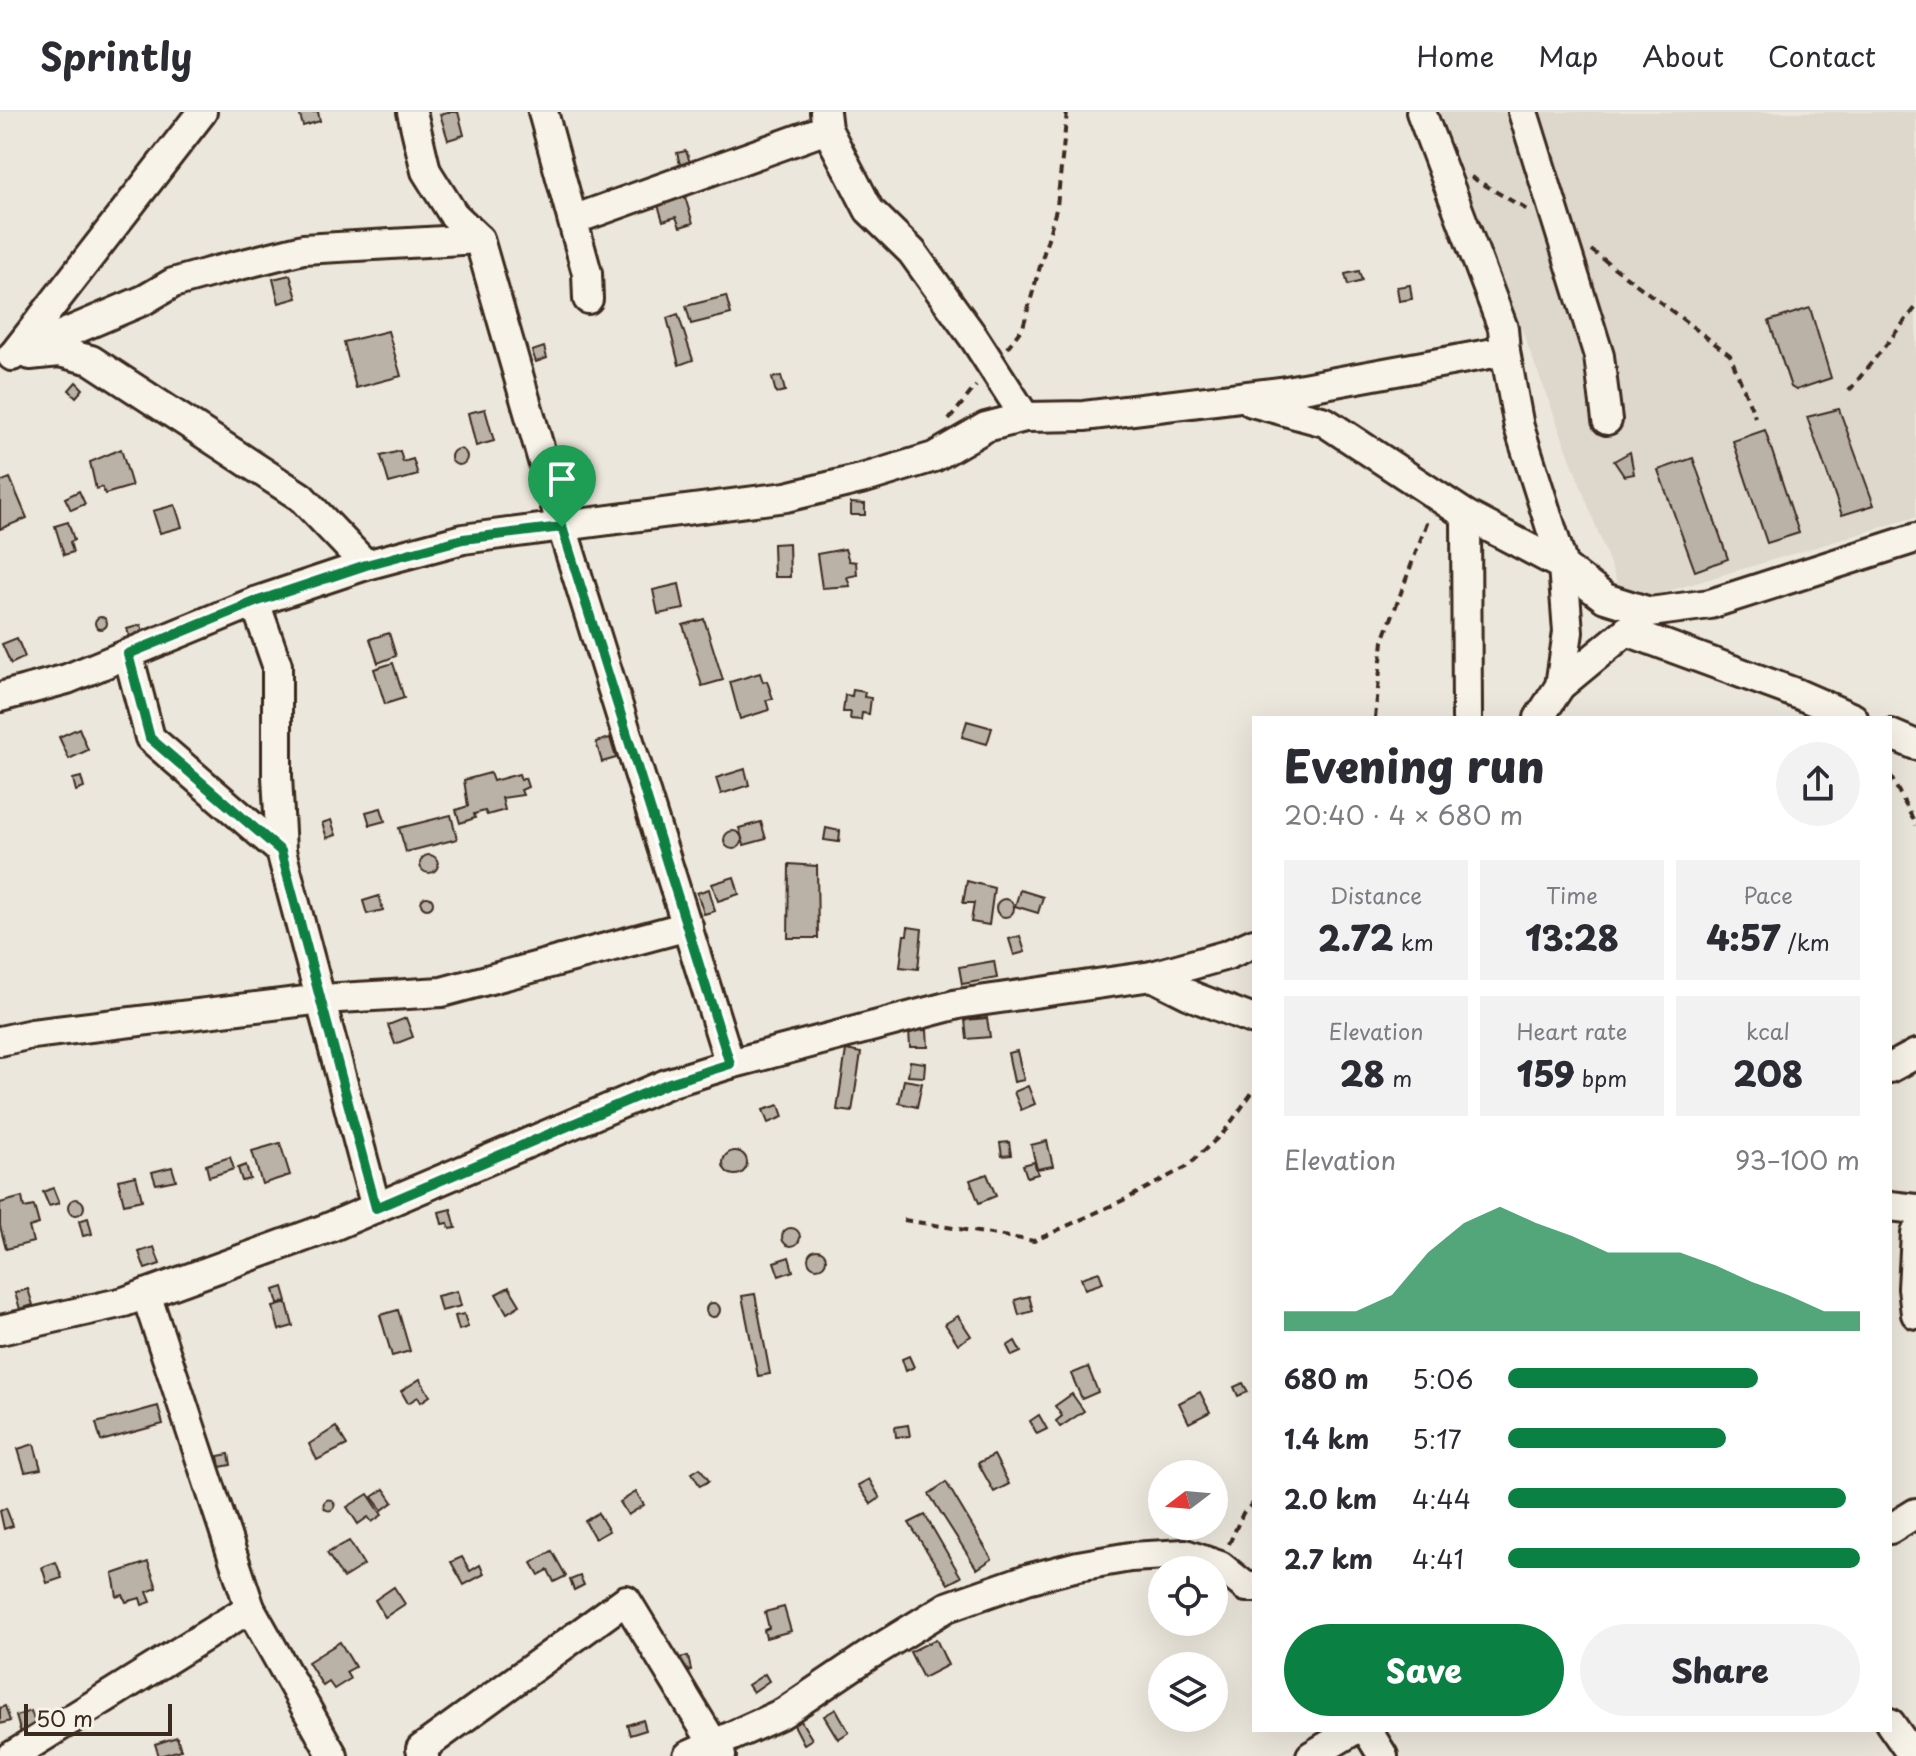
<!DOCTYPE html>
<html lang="en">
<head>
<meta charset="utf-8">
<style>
	:root { --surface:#fff; --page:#f2f2f3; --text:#2b2b33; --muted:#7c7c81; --line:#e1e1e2; --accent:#0b8043 }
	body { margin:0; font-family:"Playpen Sans",sans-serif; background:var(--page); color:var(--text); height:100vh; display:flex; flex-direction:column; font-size:30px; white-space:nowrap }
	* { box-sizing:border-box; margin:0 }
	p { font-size:26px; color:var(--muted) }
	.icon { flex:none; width:44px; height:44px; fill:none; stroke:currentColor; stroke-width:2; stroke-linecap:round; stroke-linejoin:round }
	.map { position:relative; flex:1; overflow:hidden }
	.details { position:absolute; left:1252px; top:604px; width:640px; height:1016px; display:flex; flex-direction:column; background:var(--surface); border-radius:0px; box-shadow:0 8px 32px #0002 }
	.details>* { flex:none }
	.needle { width:52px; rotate:254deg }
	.tools { position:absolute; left:1148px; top:1348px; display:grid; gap:16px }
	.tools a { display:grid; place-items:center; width:80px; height:80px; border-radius:50%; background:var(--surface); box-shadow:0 8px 32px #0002; font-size:40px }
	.scale { position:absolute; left:24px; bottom:20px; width:148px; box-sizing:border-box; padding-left:8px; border:4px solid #3b2a1e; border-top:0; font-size:22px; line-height:28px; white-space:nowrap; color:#3b2a1e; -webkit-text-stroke:6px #f7f3e8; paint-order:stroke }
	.pin { position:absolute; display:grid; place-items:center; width:68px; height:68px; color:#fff; margin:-82px -34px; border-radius:50% 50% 50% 0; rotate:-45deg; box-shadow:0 0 8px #0007 }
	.pin .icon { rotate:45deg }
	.round { display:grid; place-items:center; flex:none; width:84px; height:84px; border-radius:42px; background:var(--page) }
	.headline { display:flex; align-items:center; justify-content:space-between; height:136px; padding:0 32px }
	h1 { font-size:44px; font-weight:800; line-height:60px }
	.stats { display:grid; grid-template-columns:repeat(3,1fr); gap:12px; height:136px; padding:8px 32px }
	.stats div { display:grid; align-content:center; border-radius:0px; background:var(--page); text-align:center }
	.stats b { font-size:34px; font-weight:800 }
	.stats small { font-size:22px; font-weight:400 }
	.stats p { font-size:22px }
	.chart { height:224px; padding:16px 32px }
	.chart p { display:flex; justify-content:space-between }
	.chart svg { width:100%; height:144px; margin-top:8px; fill:var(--accent); opacity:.7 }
	.button { display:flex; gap:16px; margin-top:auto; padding:16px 32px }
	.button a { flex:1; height:92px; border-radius:48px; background:var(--accent); color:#fff; font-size:32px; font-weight:800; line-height:92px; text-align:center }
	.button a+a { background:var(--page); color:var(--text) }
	ul { padding:0 32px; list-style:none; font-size:26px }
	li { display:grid; grid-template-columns:128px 96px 1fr; align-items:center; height:60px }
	li i { height:20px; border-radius:10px; background:var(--accent) }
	header { display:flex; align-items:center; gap:48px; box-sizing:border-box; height:112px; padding:0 40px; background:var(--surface); border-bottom:2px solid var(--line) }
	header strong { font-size:38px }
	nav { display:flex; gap:44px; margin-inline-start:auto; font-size:28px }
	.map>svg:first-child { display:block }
</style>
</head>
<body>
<header>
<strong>Sprintly</strong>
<nav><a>Home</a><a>Map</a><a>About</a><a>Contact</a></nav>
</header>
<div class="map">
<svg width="1916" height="1644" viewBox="0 0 1916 1644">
	<rect width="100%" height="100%" fill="#ece7dc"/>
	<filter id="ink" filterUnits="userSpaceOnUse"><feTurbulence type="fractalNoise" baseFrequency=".0125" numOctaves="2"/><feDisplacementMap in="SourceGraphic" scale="16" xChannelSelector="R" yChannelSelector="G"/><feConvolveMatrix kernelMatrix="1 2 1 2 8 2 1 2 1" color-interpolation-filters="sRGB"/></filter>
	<g filter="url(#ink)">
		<path fill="#ddd7cc" d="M 1440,0 L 1916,0 L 1916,405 L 1625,492 Z"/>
		<g fill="#bab2a7" stroke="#3b2a1e" stroke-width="2">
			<path d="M 299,0 L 318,0 L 320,9 L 303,14 Z"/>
			<path d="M 447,0 L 458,0 L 464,23 L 448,28 L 440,2 Z"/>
			<path d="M 686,39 L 691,53 L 681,56 L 677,41 Z"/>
			<path d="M 685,85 L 693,111 L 680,115 L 676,105 L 663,109 L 658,93 Z"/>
			<path d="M 1359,159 L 1362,169 L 1348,173 L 1345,162 Z"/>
			<path d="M 290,163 L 297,186 L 279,191 L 273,167 Z"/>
			<path d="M 1410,173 L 1412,187 L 1399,189 L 1397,175 Z"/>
			<path d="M 726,184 L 731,202 L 691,212 L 686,194 Z"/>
			<path d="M 1810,196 L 1831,266 L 1796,278 L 1791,275 L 1769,209 Z"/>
			<path d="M 678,202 L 693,248 L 679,253 L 667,206 Z"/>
			<path d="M 388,219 L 401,264 L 356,276 L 344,230 Z"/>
			<path d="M 544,235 L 547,246 L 536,250 L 532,239 Z"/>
			<path d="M 781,264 L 785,279 L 776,281 L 772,266 Z"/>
			<path d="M 76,270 L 83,277 L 76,285 L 69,278 Z"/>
			<path d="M 485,297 L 494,329 L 476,334 L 468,301 Z"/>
			<path d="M 1839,297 L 1874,393 L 1842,403 L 1807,305 Z"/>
			<path d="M 1765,318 L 1799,421 L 1767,431 L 1733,329 Z"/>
			<path d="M 121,337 L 132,374 L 105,382 L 102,375 L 96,377 L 90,350 Z"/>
			<circle cx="459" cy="345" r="8"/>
			<path d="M 400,339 L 403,350 L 413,347 L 418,363 L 389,371 L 381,344 Z"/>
			<path d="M 1630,340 L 1634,362 L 1624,364 L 1614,349 Z"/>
			<path d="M 1693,346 L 1728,447 L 1695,459 L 1658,358 Z"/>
			<path d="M 10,366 L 27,406 L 0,417 L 0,370 Z"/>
			<path d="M 79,379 L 85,392 L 71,398 L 65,386 Z"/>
			<path d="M 851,391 L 865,392 L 865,403 L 851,403 Z"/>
			<path d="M 175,393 L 182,415 L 160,421 L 153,399 Z"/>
			<path d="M 68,410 L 74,428 L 70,430 L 73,440 L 64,443 L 55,414 Z"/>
			<path d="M 789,431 L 790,465 L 774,465 L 773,432 Z"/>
			<path d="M 845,437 L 849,449 L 856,450 L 857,463 L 847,465 L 850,474 L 822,476 L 817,442 Z"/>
			<path d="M 679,472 L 684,497 L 658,502 L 653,478 Z"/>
			<circle cx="101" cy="511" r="6"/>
			<path d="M 704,507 L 723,568 L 702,574 L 683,513 Z"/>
			<path d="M 141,513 L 144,522 L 130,527 L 127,517 Z"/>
			<path d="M 389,521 L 396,544 L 378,551 L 370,527 Z"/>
			<path d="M 17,526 L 25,545 L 11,552 L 2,532 Z"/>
			<path d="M 393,551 L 404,586 L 385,592 L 374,557 Z"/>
			<path d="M 760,561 L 763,570 L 767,569 L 773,587 L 766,588 L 769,598 L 740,607 L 730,570 Z"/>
			<path d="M 853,578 L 865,580 L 864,585 L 871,586 L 869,602 L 862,601 L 861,608 L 850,607 L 851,600 L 843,600 L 845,583 L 852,584 Z"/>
			<path d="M 967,609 L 992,616 L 987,632 L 962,625 Z"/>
			<path d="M 79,616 L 88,638 L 69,647 L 59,625 Z"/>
			<path d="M 610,626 L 616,646 L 602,650 L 596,630 Z"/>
			<path d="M 745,657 L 749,673 L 721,682 L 716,666 Z"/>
			<path d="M 490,661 L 493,669 L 519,662 L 521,668 L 525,666 L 528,675 L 521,678 L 523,683 L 502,686 L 505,698 L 487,703 L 485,699 L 474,702 L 475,706 L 460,711 L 456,698 L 468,694 L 464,668 Z"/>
			<path d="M 81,665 L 84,676 L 76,679 L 73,667 Z"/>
			<path d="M 381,696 L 385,709 L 370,713 L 366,700 Z"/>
			<path d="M 451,703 L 457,727 L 406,740 L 399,716 Z"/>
			<path d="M 331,708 L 336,723 L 327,726 L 322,711 Z"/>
			<path d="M 761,710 L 766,727 L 744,733 L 739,716 Z"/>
			<path d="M 826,716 L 840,719 L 839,730 L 824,728 Z"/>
			<circle cx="733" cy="728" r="9"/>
			<circle cx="429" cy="752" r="9"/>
			<path d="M 789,752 L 817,754 L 818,826 L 788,826 Z"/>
			<path d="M 734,765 L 739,782 L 718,789 L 712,772 Z"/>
			<path d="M 967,769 L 994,776 L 989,813 L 971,810 L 974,791 L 963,791 Z"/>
			<path d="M 709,777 L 715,799 L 704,802 L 697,781 Z"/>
			<path d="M 1020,778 L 1043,785 L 1038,801 L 1015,794 Z"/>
			<path d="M 379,784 L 383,798 L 367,802 L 363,789 Z"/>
			<circle cx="427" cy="791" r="6"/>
			<circle cx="1005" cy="796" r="9"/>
			<path d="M 908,815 L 922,817 L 918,857 L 900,855 L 904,823 L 907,823 Z"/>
			<path d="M 1020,824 L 1025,840 L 1014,843 L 1009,827 Z"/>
			<path d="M 994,849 L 997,866 L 962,872 L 959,855 Z"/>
			<path d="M 406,906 L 413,925 L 395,932 L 388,913 Z"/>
			<path d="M 987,906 L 990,925 L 967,927 L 965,908 Z"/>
			<path d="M 927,918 L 928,935 L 910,935 L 909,919 Z"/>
			<path d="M 846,938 L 861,941 L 852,1000 L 837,998 Z"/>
			<path d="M 1017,939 L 1024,968 L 1014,970 L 1008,941 Z"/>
			<path d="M 910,949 L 925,951 L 924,965 L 908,964 Z"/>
			<path d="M 904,968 L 922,971 L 917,995 L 899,991 Z"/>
			<path d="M 1028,974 L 1035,992 L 1021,998 L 1014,980 Z"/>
			<path d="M 779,993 L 783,1005 L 768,1011 L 763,998 Z"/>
			<path d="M 1047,1029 L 1053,1054 L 1037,1057 L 1031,1033 Z"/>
			<path d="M 1009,1030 L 1011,1043 L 1002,1044 L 1000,1031 Z"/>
			<path d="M 280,1031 L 290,1063 L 262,1072 L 252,1039 Z"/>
			<circle cx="735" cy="1051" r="12"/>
			<path d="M 230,1045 L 234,1057 L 209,1065 L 206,1053 Z"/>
			<path d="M 1034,1050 L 1038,1062 L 1027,1065 L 1023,1053 Z"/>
			<path d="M 246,1053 L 250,1067 L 242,1069 L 238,1056 Z"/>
			<path d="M 172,1055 L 176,1068 L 156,1072 L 152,1060 Z"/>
			<path d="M 987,1062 L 996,1084 L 979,1091 L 970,1068 Z"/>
			<path d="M 136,1064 L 142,1088 L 124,1092 L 118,1068 Z"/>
			<path d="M 53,1076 L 59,1091 L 49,1094 L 43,1080 Z"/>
			<path d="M 22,1085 L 24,1096 L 34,1094 L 39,1112 L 29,1115 L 33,1130 L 6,1137 L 0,1114 L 0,1091 Z"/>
			<circle cx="76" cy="1095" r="8"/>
			<path d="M 451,1097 L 456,1116 L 450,1117 L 448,1111 L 442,1112 L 439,1100 Z"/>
			<path d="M 88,1106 L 92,1122 L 83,1124 L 79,1109 Z"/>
			<circle cx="791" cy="1125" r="9"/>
			<path d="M 154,1135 L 160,1152 L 145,1157 L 139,1140 Z"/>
			<circle cx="817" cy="1147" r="9"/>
			<path d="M 789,1145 L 793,1159 L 779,1164 L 774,1150 Z"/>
			<path d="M 1099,1160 L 1103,1171 L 1085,1177 L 1081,1166 Z"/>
			<path d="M 283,1175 L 287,1189 L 278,1192 L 274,1178 Z"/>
			<path d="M 509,1175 L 520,1193 L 507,1201 L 496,1182 Z"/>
			<path d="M 28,1177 L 33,1193 L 20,1197 L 15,1181 Z"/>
			<path d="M 457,1179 L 461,1194 L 441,1199 L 437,1184 Z"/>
			<path d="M 755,1182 L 770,1262 L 758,1264 L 742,1184 Z"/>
			<path d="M 1029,1184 L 1033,1199 L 1019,1203 L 1015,1188 Z"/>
			<circle cx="713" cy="1198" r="7"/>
			<path d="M 287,1191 L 293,1214 L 279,1218 L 273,1195 Z"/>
			<path d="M 398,1198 L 410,1239 L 392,1244 L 380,1203 Z"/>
			<path d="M 464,1202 L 468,1215 L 459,1218 L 455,1204 Z"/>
			<path d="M 958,1204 L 971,1224 L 958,1232 L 945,1212 Z"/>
			<path d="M 1015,1229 L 1021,1240 L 1012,1244 L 1007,1234 Z"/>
			<path d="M 909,1244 L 914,1255 L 906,1259 L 902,1247 Z"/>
			<path d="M 1088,1255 L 1098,1280 L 1082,1287 L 1071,1262 Z"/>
			<path d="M 420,1267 L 430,1284 L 421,1290 L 418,1285 L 408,1291 L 401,1279 Z"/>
			<path d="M 1243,1271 L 1248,1280 L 1238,1284 L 1234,1275 Z"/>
			<path d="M 1200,1280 L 1210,1300 L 1189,1311 L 1179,1291 Z"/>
			<path d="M 1072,1282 L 1084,1299 L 1060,1315 L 1056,1309 L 1062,1304 L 1055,1294 Z"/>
			<path d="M 158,1294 L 163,1312 L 101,1329 L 96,1311 Z"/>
			<path d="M 1039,1303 L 1047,1317 L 1037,1322 L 1030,1309 Z"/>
			<path d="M 908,1313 L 910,1324 L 896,1325 L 895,1315 Z"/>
			<path d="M 336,1315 L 347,1333 L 317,1348 L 309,1332 Z"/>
			<path d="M 34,1332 L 41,1357 L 25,1360 L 18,1337 Z"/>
			<path d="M 229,1342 L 231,1353 L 220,1355 L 218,1344 Z"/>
			<path d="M 994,1343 L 1009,1372 L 994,1380 L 978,1351 Z"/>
			<path d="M 700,1356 L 709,1369 L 700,1374 L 692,1361 Z"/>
			<path d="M 869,1367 L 880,1386 L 871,1392 L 858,1373 Z"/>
			<path d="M 946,1370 L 992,1447 L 977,1457 L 929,1382 Z"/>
			<path d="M 384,1377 L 393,1390 L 382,1398 L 372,1385 Z"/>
			<path d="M 636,1380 L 644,1393 L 628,1403 L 620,1390 Z"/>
			<path d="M 368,1382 L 382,1403 L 372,1410 L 368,1405 L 358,1412 L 347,1395 Z"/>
			<circle cx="329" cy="1393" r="5.5"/>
			<path d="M 6,1396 L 13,1414 L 4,1417 L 0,1399 Z"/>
			<path d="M 598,1401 L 609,1419 L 595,1427 L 585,1409 Z"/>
			<path d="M 925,1403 L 961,1465 L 948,1472 L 909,1411 Z"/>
			<path d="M 349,1429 L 364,1453 L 343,1466 L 327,1441 Z"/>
			<path d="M 552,1439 L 566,1464 L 554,1470 L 548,1458 L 539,1463 L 532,1451 Z"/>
			<path d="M 462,1445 L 470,1459 L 480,1453 L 484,1462 L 464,1473 L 451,1450 Z"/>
			<path d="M 56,1450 L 62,1466 L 47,1471 L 42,1455 Z"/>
			<path d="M 148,1450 L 157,1476 L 147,1480 L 151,1490 L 142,1493 L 140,1486 L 126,1490 L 123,1483 L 117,1485 L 113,1462 Z"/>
			<path d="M 580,1464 L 584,1473 L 574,1478 L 570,1468 Z"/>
			<path d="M 394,1475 L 405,1492 L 385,1505 L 375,1488 Z"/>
			<path d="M 784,1495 L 791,1519 L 766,1526 L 764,1518 L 769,1516 L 765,1500 Z"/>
			<path d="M 936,1527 L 948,1553 L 923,1566 L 910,1540 Z"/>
			<path d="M 340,1530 L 355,1555 L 346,1560 L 350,1567 L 334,1577 L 329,1570 L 323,1574 L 308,1550 Z"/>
			<path d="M 688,1544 L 691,1558 L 678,1561 L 675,1547 Z"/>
			<path d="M 765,1562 L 769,1569 L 753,1580 L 748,1573 Z"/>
			<path d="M 5,1594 L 10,1609 L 0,1612 L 0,1596 Z"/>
			<path d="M 836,1597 L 849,1620 L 838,1627 L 824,1604 Z"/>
			<path d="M 31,1599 L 38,1620 L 22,1625 L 16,1604 Z"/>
			<path d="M 643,1608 L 646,1618 L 630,1623 L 627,1613 Z"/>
			<path d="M 801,1609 L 812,1627 L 804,1632 L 794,1613 Z"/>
			<path d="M 177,1625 L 181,1638 L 159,1644 L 155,1632 Z"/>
		</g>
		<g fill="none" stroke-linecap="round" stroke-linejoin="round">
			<defs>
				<g id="minor">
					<path d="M 412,0 L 426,59 L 453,102 L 479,127 L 562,415 L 730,952"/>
					<path d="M 543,0 L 587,161 L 588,187"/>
					<path d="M 825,0 L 827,17 L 869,98 L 912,140 L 974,226 L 1025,305"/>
					<path d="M 1421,0 L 1503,216 L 1505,239 L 1519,315 L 1563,454 L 1605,486 L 1650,500 L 1710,492 L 1916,426"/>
					<path d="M 1523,0 L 1599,244 L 1607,308"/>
					<path d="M 573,108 L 827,17"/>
					<path d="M 14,242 L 202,0"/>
					<path d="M 30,243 L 59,240 L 91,248 L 301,385 L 366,453"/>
					<path d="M 12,244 L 144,188 L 173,171 L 212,160 L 303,137 L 479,127"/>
					<path d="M 1252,290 L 1325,310 L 1466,403 L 1563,454 L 1568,520 L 1560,574"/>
					<path d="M 1466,403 L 1467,606"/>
					<path d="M 255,490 L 277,553 L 277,664 L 281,739"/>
					<path d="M 1627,519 L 1798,582 L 1853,606"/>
					<path d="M 128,542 L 150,626 L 281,739 L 376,1096"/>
					<path d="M 0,585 L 67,567 L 255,490 L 366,453 L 463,427 L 786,385 L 865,366 L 934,345 L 986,315 L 1025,305 L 1084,304 L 1281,280 L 1505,239"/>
					<path d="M 1539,606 L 1560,574 L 1641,507"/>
					<path d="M 1890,622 L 1916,633"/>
					<path d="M 1152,864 L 1194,885 L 1254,908"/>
					<path d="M 0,929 L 32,922 L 322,887 L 442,880 L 688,814"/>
					<path d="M 1890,956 L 1916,942"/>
					<path d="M 1890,1094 L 1916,1097"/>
					<path d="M 1916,1121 L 1913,1176 L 1916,1202"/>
					<path d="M 146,1182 L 250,1496 L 333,1644"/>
					<path d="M 0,1218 L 124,1190 L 328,1116 L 669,971 L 730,952 L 958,892 L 1152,864 L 1227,843 L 1254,831"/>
					<path d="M 1890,1417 L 1916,1401"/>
					<path d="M 1890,1611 L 1913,1644"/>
					<path d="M 1367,1618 L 1383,1644"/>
					<path d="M 12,1644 L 250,1496"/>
					<path d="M 424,1644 L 421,1637 L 626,1488 L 721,1644"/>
					<path d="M 688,1644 L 783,1601 L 869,1543 L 947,1495 L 1027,1467 L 1078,1454 L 1130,1445 L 1185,1442 L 1220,1454 L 1246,1475 L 1254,1475"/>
					<path d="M 1311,1644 L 1354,1618"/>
				</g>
			</defs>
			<use href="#minor" stroke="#3b2a1e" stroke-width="34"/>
			<g stroke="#3b2a1e" stroke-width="4" stroke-dasharray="8 6" stroke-linecap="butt">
				<path d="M 1471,65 L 1529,99"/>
				<path d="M 1591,138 L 1730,243 L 1755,305"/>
				<path d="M 1007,236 L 1023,215 L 1057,94 L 1067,0"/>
				<path d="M 1849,279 L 1916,195"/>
				<path d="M 949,308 L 976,274"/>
				<path d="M 1375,606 L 1383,529 L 1429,405"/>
				<path d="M 1890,663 L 1916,713"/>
				<path d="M 904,1108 L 1034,1129 L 1128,1086 L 1186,1055 L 1224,1020 L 1254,978"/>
				<path d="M 1229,1432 L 1243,1401 L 1254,1390"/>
			</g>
			<use href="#minor" stroke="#f7f3e8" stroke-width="28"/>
		</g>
	</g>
	<g fill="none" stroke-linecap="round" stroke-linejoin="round" filter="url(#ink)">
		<defs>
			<path id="route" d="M 562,415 L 730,952 L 669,971 L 376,1096 L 281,739 L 150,626 L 128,542 L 255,490 L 366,453 L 463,427 Z"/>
		</defs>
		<use href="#route" stroke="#fff" stroke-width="16"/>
		<use href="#route" stroke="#0b8043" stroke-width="10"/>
	</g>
</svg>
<div class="tools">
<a><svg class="needle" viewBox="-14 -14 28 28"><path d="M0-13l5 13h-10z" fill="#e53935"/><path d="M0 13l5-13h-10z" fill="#7c7c81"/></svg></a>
<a><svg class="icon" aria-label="locate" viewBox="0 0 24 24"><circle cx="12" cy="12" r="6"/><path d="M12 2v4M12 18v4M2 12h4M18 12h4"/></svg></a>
<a><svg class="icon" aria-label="layers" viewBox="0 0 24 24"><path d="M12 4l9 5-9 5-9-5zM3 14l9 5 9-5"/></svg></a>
</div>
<div class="scale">50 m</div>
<div class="pin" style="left:562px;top:415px;background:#1e9e55"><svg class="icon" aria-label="arrive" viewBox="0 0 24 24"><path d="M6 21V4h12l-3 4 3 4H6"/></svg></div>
<section class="details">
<div class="headline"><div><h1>Evening run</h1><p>20:40 · 4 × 680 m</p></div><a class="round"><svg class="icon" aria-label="share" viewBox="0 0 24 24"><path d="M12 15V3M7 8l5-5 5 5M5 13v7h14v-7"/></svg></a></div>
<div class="stats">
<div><p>Distance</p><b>2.72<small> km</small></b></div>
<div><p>Time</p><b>13:28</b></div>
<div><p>Pace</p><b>4:57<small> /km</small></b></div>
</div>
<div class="stats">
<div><p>Elevation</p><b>28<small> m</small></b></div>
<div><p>Heart rate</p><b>159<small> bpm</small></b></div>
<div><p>kcal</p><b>208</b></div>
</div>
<div class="chart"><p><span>Elevation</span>93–100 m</p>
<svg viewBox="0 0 160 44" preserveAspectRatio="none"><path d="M0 44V38L10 38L20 38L30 33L40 20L50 11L60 6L70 11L80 15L90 20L100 20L110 20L120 24L130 29L140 33L150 38L160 38V44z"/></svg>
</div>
<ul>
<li><b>680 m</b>5:06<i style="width:71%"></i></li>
<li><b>1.4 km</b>5:17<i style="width:62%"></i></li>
<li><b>2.0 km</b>4:44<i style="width:96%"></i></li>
<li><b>2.7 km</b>4:41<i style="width:100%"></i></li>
</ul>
<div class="button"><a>Save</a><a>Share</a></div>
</section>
</div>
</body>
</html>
